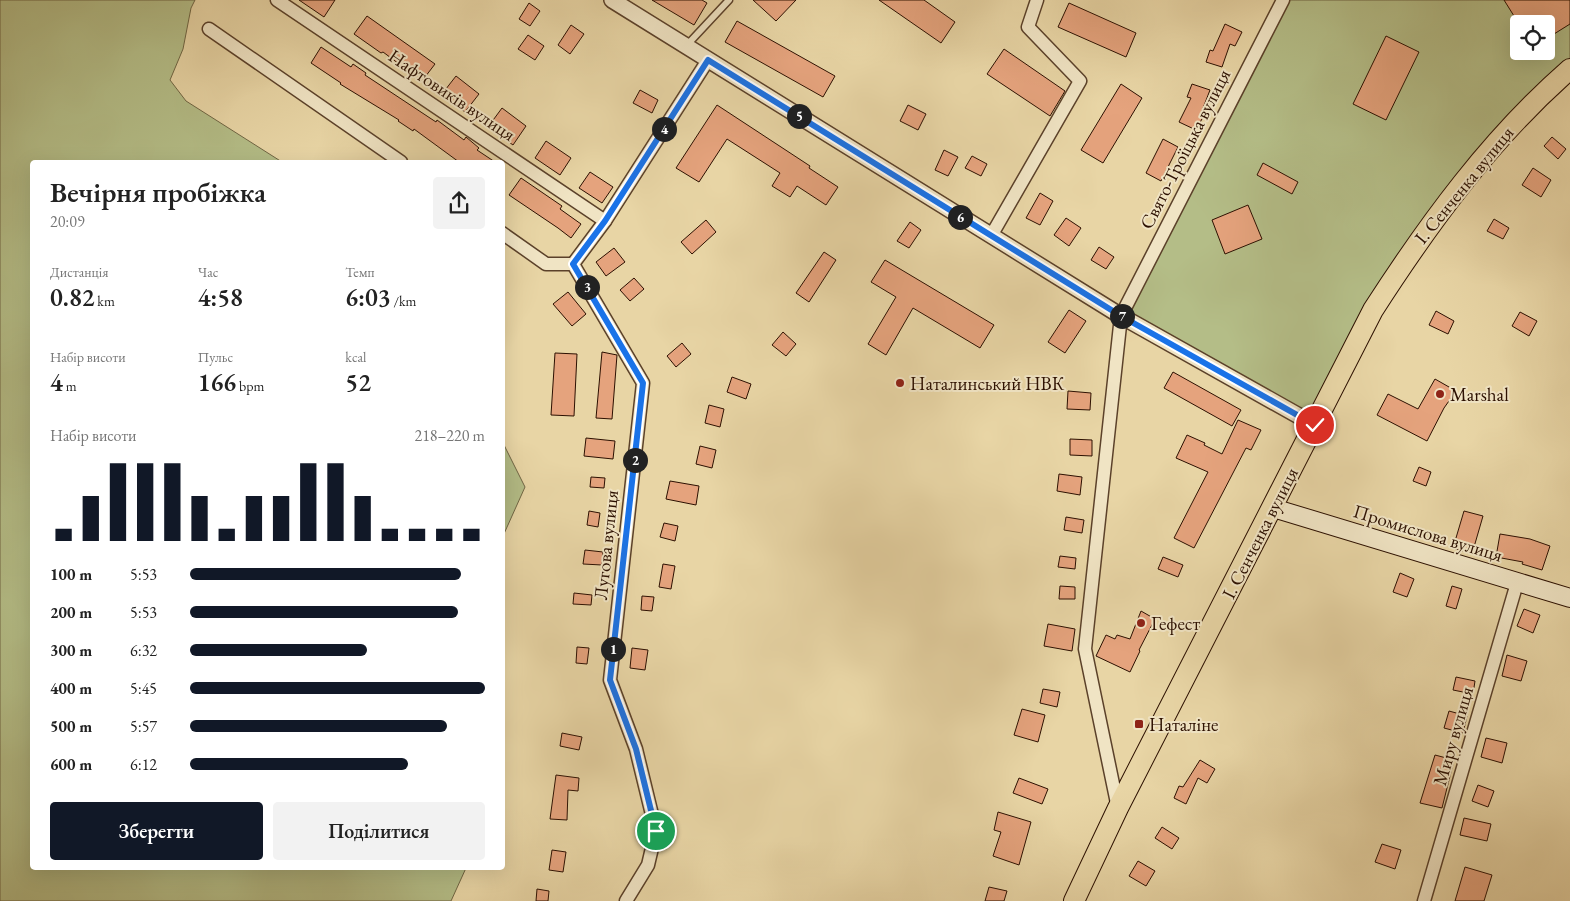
<!DOCTYPE html>
<html lang="uk">
<head>
<meta charset="utf-8">
<style>
	:root { --surface:#fff; --page:#f2f2f2; --text:#222; --muted:#767676; --accent:#111827 }
	body { margin:0; font-family:"EB Garamond",serif; background:var(--page); color:var(--text); height:100vh; display:flex; flex-direction:column; font-size:19px; white-space:nowrap }
	* { box-sizing:border-box; margin:0 }
	p { font-size:16px; color:var(--muted) }
	.icon { flex:none; width:28px; height:28px; fill:none; stroke:currentColor; stroke-width:2; stroke-linecap:round; stroke-linejoin:round }
	.map { position:relative; flex:1; overflow:hidden }
	.side { position:absolute; left:30px; top:160px; width:475px; height:710px; display:flex; flex-direction:column; background:var(--surface); border-radius:5px; box-shadow:0 5px 20px #0002 }
	.side>* { flex:none }
	.tools { position:absolute; left:1510px; top:15px; display:grid; gap:10px }
	.tools a { display:grid; place-items:center; width:45px; height:45px; border-radius:5px; background:var(--surface); box-shadow:0 5px 20px #0002; font-size:25px }
	.pin { position:absolute; display:grid; place-items:center; width:42px; height:42px; color:#fff; margin:-21px; border:2px solid #fff; border-radius:50%; box-shadow:0 1px 5px #0007 }
	.km { position:absolute; width:25px; height:25px; margin:-12px; border-radius:50%; background:#222; color:#fff; font-size:14px; line-height:25px; text-align:center }
	.round { display:grid; place-items:center; flex:none; width:52px; height:52px; border-radius:5px; background:var(--page) }
	.summary { display:flex; align-items:center; justify-content:space-between; height:85px; padding:0 20px }
	h1 { font-size:28px; font-weight:600; line-height:38px }
	.metrics { display:grid; grid-template-columns:repeat(3,1fr); gap:8px; height:85px; padding:5px 20px }
	.metrics div { display:grid; align-content:center }
	.metrics b { font-size:25px; font-weight:600 }
	.metrics small { font-size:14px; font-weight:400 }
	.metrics p { font-size:14px }
	.chart { height:140px; padding:10px 20px }
	.chart p { display:flex; justify-content:space-between }
	.chart svg { width:100%; height:90px; margin-top:5px; stroke:var(--accent); stroke-width:6 }
	.primary-button { display:flex; gap:10px; margin-top:auto; padding:10px 20px }
	.primary-button a { flex:1; height:58px; border-radius:5px; background:var(--accent); color:#fff; font-size:20px; font-weight:600; line-height:58px; text-align:center }
	.primary-button a+a { background:var(--page); color:var(--text) }
	ul { padding:0 20px; list-style:none; font-size:16px }
	li { display:grid; grid-template-columns:80px 60px 1fr; align-items:center; height:38px }
	li i { height:12px; border-radius:6px; background:var(--accent) }
	.map>svg:first-child { display:block }
</style>
</head>
<body>
<div class="map">
<svg width="1570" height="901" viewBox="0 0 1570 901">
	<rect width="100%" height="100%" fill="#e8d5a5"/>
	<filter id="stains"><feTurbulence type="fractalNoise" baseFrequency=".004" numOctaves="4"/><feColorMatrix values="0 0 0 0 .2 0 0 0 0 .09 0 0 0 0 .02 0 0 0 .5 -.17"/></filter>
	<radialGradient id="worn" r=".72"><stop offset=".6" stop-color="#630" stop-opacity="0"/><stop offset="1" stop-color="#630" stop-opacity=".3"/></radialGradient>
	<g fill="#b4bd87" stroke="#706644" fill-rule="evenodd">
		<path d="M 0,0 L 195,0 L 191,8 L 183,49 L 170,80 L 186,101 L 282,162 L 32,162 L 32,868 L 466,868 L 451,901 L 0,901 Z"/>
		<path d="M 1283,0 L 1570,0 L 1570,69 L 1441,211 L 1315,425 L 1121,316 ZM 1519,24 L 1546,24 L 1546,51 L 1519,51 Z"/>
		<path d="M 503,443 L 525,487 L 503,536 L 502,536 Z"/>
	</g>
	<g fill="#e5a37d" stroke="#2c1001">
		<path d="M 299,0 L 335,0 L 324,17 Z"/>
		<path d="M 652,0 L 702,0 L 707,3 L 694,25 Z"/>
		<path d="M 753,0 L 796,0 L 776,21 Z"/>
		<path d="M 879,0 L 924,0 L 955,22 L 941,43 Z"/>
		<path d="M 1504,0 L 1570,0 L 1570,24 L 1546,39 L 1546,24 L 1519,24 Z"/>
		<path d="M 529,3 L 540,11 L 530,26 L 519,19 Z"/>
		<path d="M 1069,3 L 1136,33 L 1126,57 L 1058,27 Z"/>
		<path d="M 367,16 L 435,64 L 422,81 L 383,52 L 381,53 L 354,34 Z"/>
		<path d="M 737,21 L 835,76 L 823,97 L 725,42 Z"/>
		<path d="M 1225,24 L 1242,32 L 1235,46 L 1230,44 L 1222,67 L 1206,62 L 1210,50 L 1213,51 Z"/>
		<path d="M 571,25 L 584,34 L 570,54 L 558,45 Z"/>
		<path d="M 528,35 L 544,46 L 535,60 L 518,49 Z"/>
		<path d="M 1386,36 L 1419,52 L 1386,120 L 1353,104 Z"/>
		<path d="M 321,47 L 351,67 L 353,64 L 366,73 L 365,75 L 436,122 L 437,120 L 464,140 L 466,137 L 479,148 L 477,150 L 495,162 L 459,162 L 414,129 L 413,131 L 398,121 L 399,120 L 340,84 L 341,83 L 311,63 Z"/>
		<path d="M 1004,49 L 1065,91 L 1050,116 L 987,74 Z"/>
		<path d="M 456,76 L 479,94 L 465,112 L 442,94 Z"/>
		<path d="M 1121,84 L 1142,98 L 1103,163 L 1081,150 Z"/>
		<path d="M 1192,84 L 1210,90 L 1200,116 L 1203,117 L 1196,130 L 1179,122 L 1191,98 L 1187,97 Z"/>
		<path d="M 640,90 L 658,100 L 652,113 L 633,103 Z"/>
		<path d="M 717,105 L 810,166 L 809,168 L 838,187 L 826,205 L 797,186 L 790,197 L 772,186 L 780,173 L 727,139 L 699,182 L 676,168 Z"/>
		<path d="M 908,105 L 926,114 L 918,130 L 900,121 Z"/>
		<path d="M 502,108 L 526,126 L 513,145 L 488,127 Z"/>
		<path d="M 1552,137 L 1566,149 L 1558,159 L 1544,146 Z"/>
		<path d="M 1163,139 L 1178,147 L 1161,181 L 1146,173 Z"/>
		<path d="M 546,141 L 571,158 L 560,175 L 535,158 Z"/>
		<path d="M 944,150 L 958,157 L 948,176 L 935,170 Z"/>
		<path d="M 972,156 L 987,164 L 981,176 L 965,168 Z"/>
		<path d="M 1263,163 L 1298,182 L 1292,194 L 1257,175 Z"/>
		<path d="M 1533,168 L 1551,180 L 1541,197 L 1522,185 Z"/>
		<path d="M 590,172 L 613,187 L 602,203 L 579,188 Z"/>
		<path d="M 521,178 L 562,206 L 560,209 L 581,224 L 571,238 L 558,228 L 509,195 Z"/>
		<path d="M 1040,193 L 1053,201 L 1040,225 L 1026,218 Z"/>
		<path d="M 1248,205 L 1262,239 L 1225,254 L 1212,220 Z"/>
		<path d="M 1066,218 L 1081,228 L 1069,246 L 1054,235 Z"/>
		<path d="M 1494,219 L 1509,228 L 1503,239 L 1487,231 Z"/>
		<path d="M 706,220 L 716,232 L 692,254 L 681,242 Z"/>
		<path d="M 910,222 L 921,230 L 909,248 L 897,241 Z"/>
		<path d="M 1099,247 L 1114,257 L 1106,269 L 1091,260 Z"/>
		<path d="M 614,248 L 625,262 L 606,276 L 596,262 Z"/>
		<path d="M 824,252 L 836,260 L 809,302 L 796,293 Z"/>
		<path d="M 885,260 L 994,325 L 980,348 L 913,308 L 886,355 L 868,344 L 896,297 L 871,282 Z"/>
		<path d="M 634,278 L 644,289 L 630,301 L 620,290 Z"/>
		<path d="M 568,292 L 586,314 L 572,326 L 553,304 Z"/>
		<path d="M 1069,310 L 1086,321 L 1065,353 L 1048,342 Z"/>
		<path d="M 1436,311 L 1454,321 L 1448,334 L 1429,325 Z"/>
		<path d="M 1520,312 L 1537,321 L 1529,336 L 1512,326 Z"/>
		<path d="M 783,332 L 796,344 L 786,356 L 772,345 Z"/>
		<path d="M 682,343 L 691,354 L 676,367 L 667,356 Z"/>
		<path d="M 602,352 L 617,355 L 612,419 L 596,418 Z"/>
		<path d="M 555,353 L 577,354 L 574,416 L 551,415 Z"/>
		<path d="M 1173,372 L 1241,410 L 1232,426 L 1164,388 Z"/>
		<path d="M 732,377 L 751,384 L 746,399 L 727,392 Z"/>
		<path d="M 1435,379 L 1456,391 L 1444,408 L 1427,441 L 1377,415 L 1388,394 L 1418,409 Z"/>
		<path d="M 1068,391 L 1091,393 L 1090,410 L 1067,409 Z"/>
		<path d="M 709,405 L 724,409 L 720,427 L 705,423 Z"/>
		<path d="M 1238,420 L 1261,430 L 1251,450 L 1246,448 L 1194,548 L 1174,538 L 1208,472 L 1176,458 L 1187,435 L 1205,443 L 1204,445 L 1222,454 Z"/>
		<path d="M 586,438 L 615,441 L 613,459 L 584,456 Z"/>
		<path d="M 1070,439 L 1092,440 L 1092,456 L 1070,455 Z"/>
		<path d="M 700,446 L 716,450 L 712,468 L 696,464 Z"/>
		<path d="M 1419,467 L 1431,472 L 1426,486 L 1413,481 Z"/>
		<path d="M 1059,474 L 1082,477 L 1080,495 L 1057,491 Z"/>
		<path d="M 591,477 L 605,478 L 604,488 L 590,487 Z"/>
		<path d="M 670,481 L 699,486 L 696,505 L 666,499 Z"/>
		<path d="M 589,511 L 600,513 L 598,527 L 587,525 Z"/>
		<path d="M 1464,511 L 1483,516 L 1472,554 L 1453,548 Z"/>
		<path d="M 1066,517 L 1084,520 L 1082,533 L 1064,530 Z"/>
		<path d="M 664,523 L 678,526 L 675,541 L 660,537 Z"/>
		<path d="M 1500,534 L 1530,539 L 1550,546 L 1542,570 L 1522,564 L 1523,562 L 1496,557 Z"/>
		<path d="M 585,550 L 603,552 L 602,565 L 583,564 Z"/>
		<path d="M 1060,556 L 1076,558 L 1075,569 L 1058,567 Z"/>
		<path d="M 1163,557 L 1183,565 L 1178,577 L 1158,569 Z"/>
		<path d="M 663,564 L 675,566 L 671,589 L 659,587 Z"/>
		<path d="M 1400,573 L 1414,579 L 1407,597 L 1393,592 Z"/>
		<path d="M 1060,586 L 1075,587 L 1075,599 L 1059,599 Z"/>
		<path d="M 1452,586 L 1462,589 L 1456,609 L 1446,606 Z"/>
		<path d="M 574,593 L 592,595 L 591,605 L 573,604 Z"/>
		<path d="M 642,596 L 654,597 L 652,611 L 641,610 Z"/>
		<path d="M 1524,609 L 1540,615 L 1533,633 L 1517,626 Z"/>
		<path d="M 1141,611 L 1155,619 L 1139,650 L 1140,651 L 1130,672 L 1096,656 L 1106,635 L 1115,639 L 1117,635 L 1130,639 Z"/>
		<path d="M 1048,624 L 1075,629 L 1072,651 L 1044,646 Z"/>
		<path d="M 577,647 L 589,648 L 587,664 L 576,663 Z"/>
		<path d="M 632,648 L 648,650 L 645,670 L 630,668 Z"/>
		<path d="M 1507,655 L 1527,661 L 1521,681 L 1502,676 Z"/>
		<path d="M 1456,677 L 1475,681 L 1473,694 L 1453,690 Z"/>
		<path d="M 1043,689 L 1060,692 L 1057,707 L 1040,703 Z"/>
		<path d="M 1022,709 L 1045,715 L 1038,742 L 1014,735 Z"/>
		<path d="M 1449,711 L 1467,716 L 1463,733 L 1444,728 Z"/>
		<path d="M 562,733 L 582,737 L 579,750 L 560,746 Z"/>
		<path d="M 1486,738 L 1507,743 L 1502,763 L 1481,757 Z"/>
		<path d="M 1435,755 L 1454,760 L 1442,808 L 1420,803 Z"/>
		<path d="M 1200,760 L 1215,769 L 1207,783 L 1198,778 L 1186,804 L 1174,798 L 1179,786 L 1183,787 Z"/>
		<path d="M 556,775 L 579,778 L 578,791 L 568,790 L 567,820 L 550,819 Z"/>
		<path d="M 1019,778 L 1048,789 L 1042,804 L 1013,793 Z"/>
		<path d="M 1478,785 L 1494,791 L 1488,807 L 1472,801 Z"/>
		<path d="M 998,812 L 1031,822 L 1019,865 L 993,856 L 1001,832 L 994,830 Z"/>
		<path d="M 1464,818 L 1491,824 L 1487,841 L 1460,835 Z"/>
		<path d="M 1162,827 L 1179,838 L 1172,849 L 1155,838 Z"/>
		<path d="M 1382,844 L 1401,850 L 1395,869 L 1375,862 Z"/>
		<path d="M 552,850 L 566,852 L 563,872 L 549,870 Z"/>
		<path d="M 1138,861 L 1155,871 L 1146,886 L 1129,876 Z"/>
		<path d="M 1465,867 L 1492,875 L 1484,901 L 1455,901 Z"/>
		<path d="M 989,887 L 1007,891 L 1004,901 L 985,901 Z"/>
		<path d="M 537,889 L 549,891 L 548,901 L 536,901 Z"/>
	</g>
	<g fill="none" stroke-linecap="round" stroke-linejoin="round">
		<defs>
			<path id="service" d="M 687,45 L 729,0"/>
			<g id="minor">
				<path d="M 277,0 L 605,221"/>
				<path d="M 209,29 L 401,162"/>
				<path d="M 502,233 L 546,264 L 573,264"/>
				<path d="M 991,236 L 1080,81 L 1028,27 L 1037,0"/>
				<path d="M 1118,808 L 1085,649 L 1121,316 L 1283,0"/>
				<path d="M 626,901 L 648,865 L 656,831 L 636,749 L 610,680 L 643,383 L 573,264 L 605,221 L 708,60"/>
				<path d="M 1424,901 L 1517,583"/>
			</g>
			<path id="tertiary" d="M 612,0 L 1121,316 L 1315,425"/>
			<path id="secondary" d="M 1273,508 L 1570,598"/>
			<path id="trunk" d="M 1074,901 L 1118,808 L 1373,310 C 1429,223 1491,138 1570,69"/>
		</defs>
		<use href="#service" stroke="#5b412a" stroke-width="9"/>
		<use href="#minor" stroke="#5b412a" stroke-width="15"/>
		<use href="#tertiary" stroke="#5b412a" stroke-width="18"/>
		<use href="#secondary" stroke="#2c1001" stroke-width="20"/>
		<use href="#trunk" stroke="#2c1001" stroke-width="22"/>
		<use href="#service" stroke="#f0e4c4" stroke-width="6"/>
		<use href="#minor" stroke="#f0e4c4" stroke-width="12"/>
		<use href="#tertiary" stroke="#f0e4c4" stroke-width="15"/>
		<use href="#secondary" stroke="#f0e4c4" stroke-width="18"/>
		<use href="#trunk" stroke="#e8d5a5" stroke-width="20"/>
	</g>
	<g fill="none" stroke-linecap="round" stroke-linejoin="round">
		<defs>
			<path id="route" d="M 656,831 L 636,749 L 610,680 L 643,383 L 573,264 L 605,221 L 708,60 L 1121,316 L 1315,425"/>
		</defs>
		<use href="#route" stroke="#fff" stroke-width="10"/>
		<use href="#route" stroke="#1a73e8" stroke-width="6"/>
	</g>
	<g fill="#8f2418" stroke="#f0e4c4" stroke-width="2">
		<circle cx="900" cy="383" r="5"/>
		<circle cx="1440" cy="394" r="5"/>
		<circle cx="1141" cy="623" r="5"/>
		<rect x="1134" y="719" width="10" height="10" rx="2.5"/>
	</g>
	<g text-anchor="middle" dominant-baseline="central" stroke-width="4" stroke-linejoin="round" paint-order="stroke">
		<g font-size="19" fill="#2c1001" stroke="#f0e4c4">
			<text transform="translate(452 95) rotate(34)">Нафтовиків вулиця</text>
			<text transform="translate(1185 149) rotate(-63)">Свято-Троїцька вулиця</text>
			<text transform="translate(1464 185) rotate(-51)">І. Сенченка вулиця</text>
			<text transform="translate(1260 533) rotate(-63)">І. Сенченка вулиця</text>
			<text transform="translate(1428 533) rotate(17)">Промислова вулиця</text>
			<text transform="translate(606 545) rotate(-84)">Лугова вулиця</text>
			<text transform="translate(1453 736) rotate(-74)">Миру вулиця</text>
		</g>
		<g font-size="19" fill="#2c1001" stroke="#f0e4c4" text-anchor="start">
			<text x="910" y="383">Наталинський НВК</text>
			<text x="1450" y="394">Marshal</text>
			<text x="1151" y="623">Гефест</text>
			<text x="1149" y="724">Наталіне</text>
		</g>
	</g>
	<rect width="100%" height="100%" filter="url(#stains)"/>
	<rect width="100%" height="100%" fill="url(#worn)"/>
</svg>
<div class="tools">
<a><svg class="icon" aria-label="locate" viewBox="0 0 24 24"><circle cx="12" cy="12" r="6"/><path d="M12 2v4M12 18v4M2 12h4M18 12h4"/></svg></a>
</div>
<div class="pin" style="left:656px;top:831px;background:#1e9e55"><svg class="icon" aria-label="arrive" viewBox="0 0 24 24"><path d="M6 21V4h12l-3 4 3 4H6"/></svg></div>
<div class="pin" style="left:1315px;top:425px;background:#d93025"><svg class="icon" aria-label="check" viewBox="0 0 24 24"><path d="M5 12l5 5 9-10"/></svg></div>
<b class="km" style="left:613px;top:649px">1</b>
<b class="km" style="left:635px;top:460px">2</b>
<b class="km" style="left:587px;top:287px">3</b>
<b class="km" style="left:664px;top:129px">4</b>
<b class="km" style="left:799px;top:116px">5</b>
<b class="km" style="left:960px;top:217px">6</b>
<b class="km" style="left:1122px;top:316px">7</b>
<section class="side">
<div class="summary"><div><h1>Вечірня пробіжка</h1><p>20:09</p></div><a class="round"><svg class="icon" aria-label="share" viewBox="0 0 24 24"><path d="M12 15V3M7 8l5-5 5 5M5 13v7h14v-7"/></svg></a></div>
<div class="metrics">
<div><p>Дистанція</p><b>0.82<small> km</small></b></div>
<div><p>Час</p><b>4:58</b></div>
<div><p>Темп</p><b>6:03<small> /km</small></b></div>
</div>
<div class="metrics">
<div><p>Набір висоти</p><b>4<small> m</small></b></div>
<div><p>Пульс</p><b>166<small> bpm</small></b></div>
<div><p>kcal</p><b>52</b></div>
</div>
<div class="chart"><p><span>Набір висоти</span>218–220 m</p>
<svg viewBox="0 0 160 44" preserveAspectRatio="none"><path d="M5 44V38M15 44V22M25 44V6M35 44V6M45 44V6M55 44V22M65 44V38M75 44V22M85 44V22M95 44V6M105 44V6M115 44V22M125 44V38M135 44V38M145 44V38M155 44V38"/></svg>
</div>
<ul>
<li><b>100 m</b>5:53<i style="width:92%"></i></li>
<li><b>200 m</b>5:53<i style="width:91%"></i></li>
<li><b>300 m</b>6:32<i style="width:60%"></i></li>
<li><b>400 m</b>5:45<i style="width:100%"></i></li>
<li><b>500 m</b>5:57<i style="width:87%"></i></li>
<li><b>600 m</b>6:12<i style="width:74%"></i></li>
</ul>
<div class="primary-button"><a>Зберегти</a><a>Поділитися</a></div>
</section>
</div>
</body>
</html>
